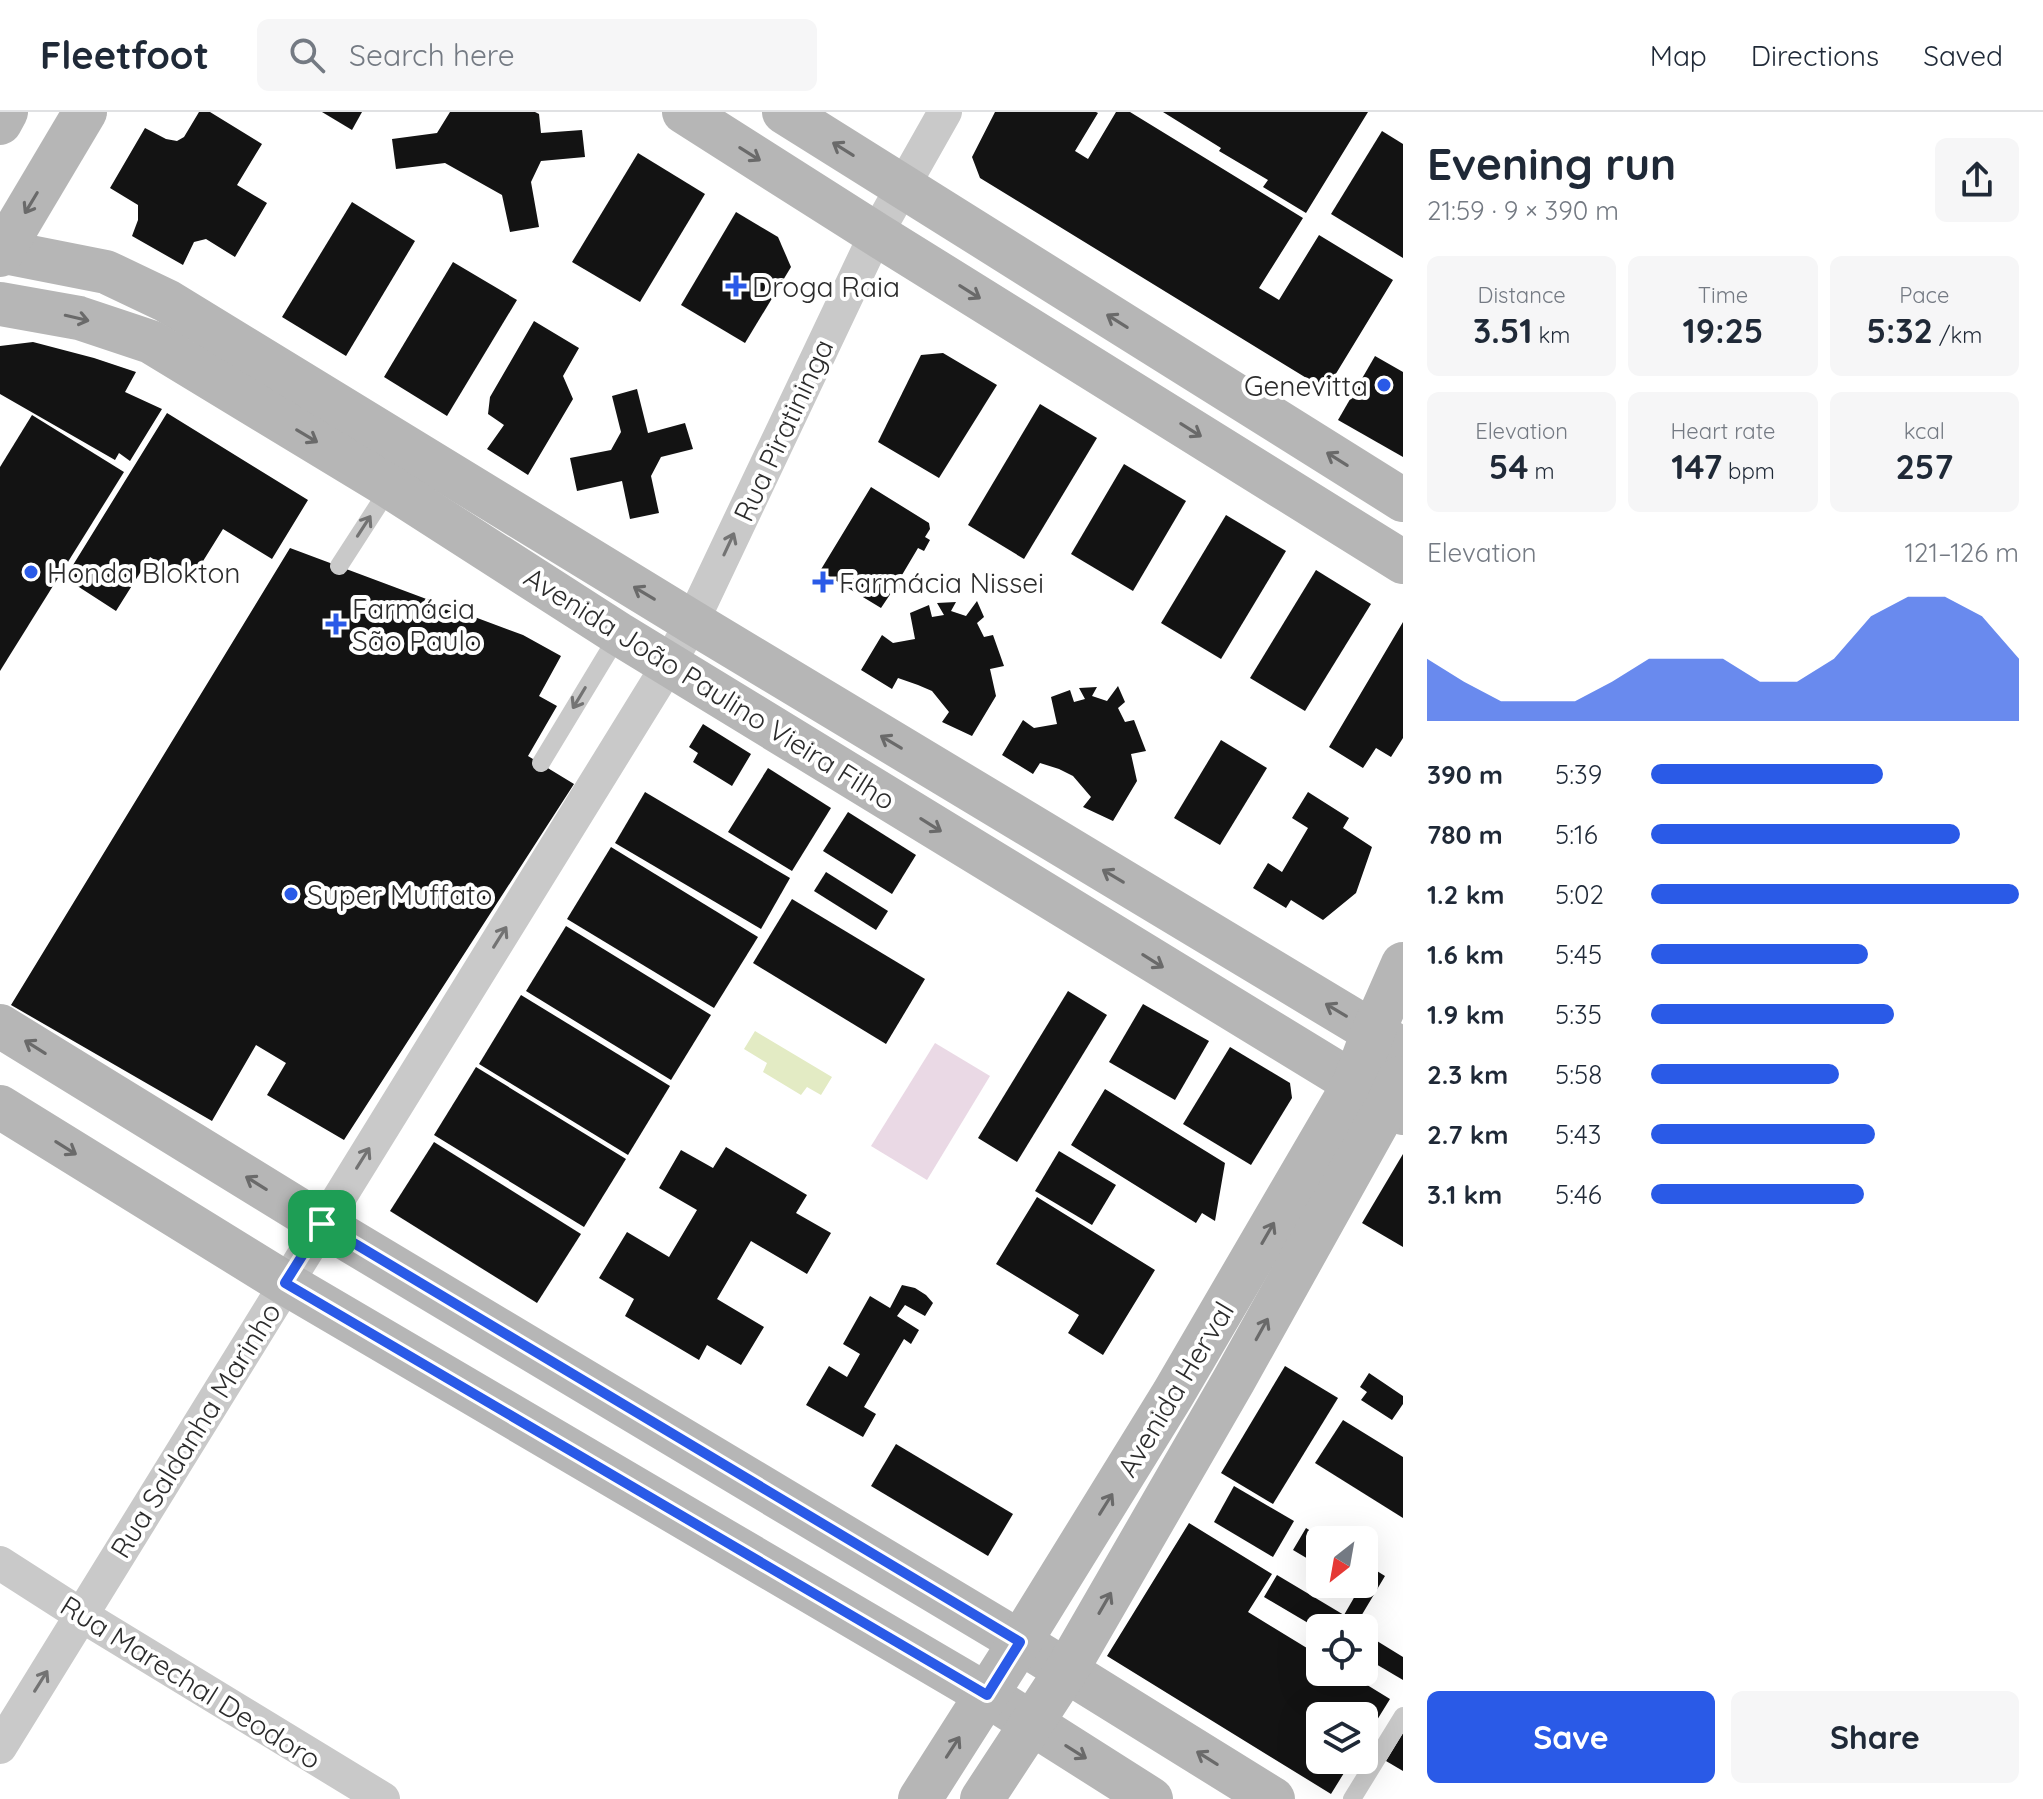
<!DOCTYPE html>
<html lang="en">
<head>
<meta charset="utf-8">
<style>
	:root { --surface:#fff; --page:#f6f6f7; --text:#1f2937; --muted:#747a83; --line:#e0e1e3; --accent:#2a5ae7 }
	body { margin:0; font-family:Quicksand,sans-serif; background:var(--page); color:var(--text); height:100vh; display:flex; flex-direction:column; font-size:30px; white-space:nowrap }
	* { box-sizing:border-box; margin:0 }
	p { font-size:26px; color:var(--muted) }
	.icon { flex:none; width:44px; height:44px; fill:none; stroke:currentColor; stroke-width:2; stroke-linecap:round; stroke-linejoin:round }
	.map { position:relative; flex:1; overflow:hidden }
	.panel { display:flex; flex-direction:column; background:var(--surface); width:640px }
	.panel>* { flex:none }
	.needle { width:52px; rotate:211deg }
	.buttons { position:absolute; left:1306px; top:1414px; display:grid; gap:16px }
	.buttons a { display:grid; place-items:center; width:72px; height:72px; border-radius:12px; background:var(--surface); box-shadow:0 8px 32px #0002; font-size:40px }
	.pin { position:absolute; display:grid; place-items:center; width:68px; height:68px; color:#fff; margin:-34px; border-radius:16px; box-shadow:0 4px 12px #0006 }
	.round { display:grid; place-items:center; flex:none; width:84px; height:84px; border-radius:12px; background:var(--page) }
	.head { display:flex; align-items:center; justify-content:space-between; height:136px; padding:0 24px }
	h1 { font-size:44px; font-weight:700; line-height:60px }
	.figures { display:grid; grid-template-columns:repeat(3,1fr); gap:12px; height:136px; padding:8px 24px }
	.figures div { display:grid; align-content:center; border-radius:12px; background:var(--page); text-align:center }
	.figures b { font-size:34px; font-weight:700 }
	.figures small { font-size:22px; font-weight:400 }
	.figures p { font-size:22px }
	.chart { height:224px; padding:16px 24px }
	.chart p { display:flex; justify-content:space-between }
	.chart svg { width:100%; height:144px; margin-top:8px; fill:var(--accent); opacity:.7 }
	.cta { display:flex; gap:16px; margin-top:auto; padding:16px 24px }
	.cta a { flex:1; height:92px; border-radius:12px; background:var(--accent); color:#fff; font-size:32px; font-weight:700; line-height:92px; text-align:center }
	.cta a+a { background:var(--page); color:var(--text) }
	ul { padding:0 24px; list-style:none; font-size:26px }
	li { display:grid; grid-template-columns:128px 96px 1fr; align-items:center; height:60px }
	li i { height:20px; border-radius:10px; background:var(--accent) }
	header { display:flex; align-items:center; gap:48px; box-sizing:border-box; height:112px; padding:0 40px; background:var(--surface); border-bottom:2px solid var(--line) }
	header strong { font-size:38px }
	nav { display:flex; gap:44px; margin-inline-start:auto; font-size:28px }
	.search { width:560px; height:72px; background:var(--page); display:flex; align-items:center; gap:20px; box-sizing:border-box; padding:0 28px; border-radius:12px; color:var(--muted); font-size:30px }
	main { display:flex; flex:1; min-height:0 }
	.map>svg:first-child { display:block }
</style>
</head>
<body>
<header>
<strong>Fleetfoot</strong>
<div class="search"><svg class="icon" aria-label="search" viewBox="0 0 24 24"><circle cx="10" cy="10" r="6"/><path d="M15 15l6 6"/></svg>Search here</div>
<nav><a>Map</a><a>Directions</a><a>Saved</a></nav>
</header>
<main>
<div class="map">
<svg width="1403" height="1687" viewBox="0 0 1403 1687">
	<rect width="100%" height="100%" fill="#fff"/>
	<path fill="#ead9e5" d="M 935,931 L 990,964 L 927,1068 L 871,1034 Z"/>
	<path fill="#e3ebc4" d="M 755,919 L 832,965 L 821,983 L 807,975 L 801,983 L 763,960 L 767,951 L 744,937 Z"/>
	<g fill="#131313">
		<path d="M 199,0 L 210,0 L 262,32 L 237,73 L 267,91 L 235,145 L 206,127 L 194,130 L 183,153 L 132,124 L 138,108 L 138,93 L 110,76 L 145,16 L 166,27 L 177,29 L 184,25 Z"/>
		<path d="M 322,0 L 362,0 L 352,18 Z"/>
		<path d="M 450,0 L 535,0 L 539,2 L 541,21 L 582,18 L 585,45 L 541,49 L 531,70 L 539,115 L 510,120 L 502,83 L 445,51 L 396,57 L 392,27 L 437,21 Z"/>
		<path d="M 995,0 L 1096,0 L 1098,1 L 1075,39 L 1088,47 L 1116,0 L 1130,0 L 1303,106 L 1259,176 L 1279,188 L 1319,123 L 1393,168 L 1326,278 L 980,66 L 972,45 Z"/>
		<path d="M 1163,0 L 1368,0 L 1306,101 L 1263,75 L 1268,68 L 1219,39 L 1221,36 Z"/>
		<path d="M 1382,19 L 1403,32 L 1403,146 L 1331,102 Z"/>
		<path d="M 638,41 L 705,82 L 640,190 L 572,150 Z"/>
		<path d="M 352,90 L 415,129 L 346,244 L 282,205 Z"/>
		<path d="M 736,100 L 778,125 L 791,155 L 745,231 L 681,193 Z"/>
		<path d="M 453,150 L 517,188 L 447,304 L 384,265 Z"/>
		<path d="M 534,209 L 579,236 L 563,264 L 573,287 L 528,363 L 487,337 L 504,313 L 488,302 L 490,285 Z"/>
		<path d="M 33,230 L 94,246 L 136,260 L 125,280 L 162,297 L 130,349 L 119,341 L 115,348 L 0,282 L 0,234 Z"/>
		<path d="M 943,241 L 997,273 L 939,366 L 878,330 L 921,243 Z"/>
		<path d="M 1375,244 L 1403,260 L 1403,345 L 1338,308 Z"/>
		<path d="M 637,277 L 648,321 L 685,311 L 693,337 L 661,345 L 651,364 L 659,401 L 630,407 L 622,369 L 577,379 L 570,346 L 611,338 L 621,320 L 612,284 Z"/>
		<path d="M 1040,292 L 1097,326 L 1024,447 L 968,413 Z"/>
		<path d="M 167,301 L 308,388 L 272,447 L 223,417 L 190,470 L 150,445 L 116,499 L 65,466 Z"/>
		<path d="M 32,303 L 124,360 L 0,559 L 0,355 Z"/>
		<path d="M 1124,352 L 1186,389 L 1133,479 L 1071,442 Z"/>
		<path d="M 871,375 L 929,411 L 930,417 L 925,425 L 930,428 L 924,439 L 918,436 L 902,463 L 907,466 L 900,477 L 895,475 L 881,496 L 820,459 Z"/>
		<path d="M 1226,403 L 1286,439 L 1221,547 L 1161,511 Z"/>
		<path d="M 290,436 L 523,523 L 561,544 L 539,584 L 557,594 L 528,644 L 574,672 L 344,1028 L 267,983 L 286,951 L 256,933 L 212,1009 L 11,893 Z"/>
		<path d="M 1316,458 L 1371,492 L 1305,599 L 1250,566 Z"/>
		<path d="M 977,489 L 984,505 L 977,511 L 984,525 L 993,523 L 1004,554 L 990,557 L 996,584 L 972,624 L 942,610 L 949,600 L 932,579 L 918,573 L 898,566 L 892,577 L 861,558 L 882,523 L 893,531 L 915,527 L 910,501 L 929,493 L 932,505 L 944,503 L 937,491 L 956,490 L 951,499 L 966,504 Z"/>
		<path d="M 1403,510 L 1403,626 L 1391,645 L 1376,636 L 1363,656 L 1329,635 Z"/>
		<path d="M 1118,574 L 1125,590 L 1118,596 L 1125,610 L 1134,608 L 1146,639 L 1131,642 L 1137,669 L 1113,709 L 1083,695 L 1091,685 L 1073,664 L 1059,657 L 1040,651 L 1033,662 L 1002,643 L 1023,608 L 1034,616 L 1057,612 L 1051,585 L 1070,578 L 1074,590 L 1085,587 L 1079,576 L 1097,575 L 1092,584 L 1107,589 Z"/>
		<path d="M 703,612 L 751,642 L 732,674 L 693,650 L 698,641 L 689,635 Z"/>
		<path d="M 1221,628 L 1267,656 L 1220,733 L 1174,706 Z"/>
		<path d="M 768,656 L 831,696 L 792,759 L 728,720 Z"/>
		<path d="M 645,680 L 790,766 L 761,817 L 615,731 Z"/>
		<path d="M 1308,680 L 1349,706 L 1343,716 L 1372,735 L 1356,781 L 1323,808 L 1291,788 L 1286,796 L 1253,776 L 1268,751 L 1282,760 L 1308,716 L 1292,706 Z"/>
		<path d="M 848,700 L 916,743 L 892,782 L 823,739 Z"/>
		<path d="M 611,735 L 758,825 L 714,896 L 567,807 Z"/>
		<path d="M 826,760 L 888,799 L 876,818 L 814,779 Z"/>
		<path d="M 792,787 L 925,867 L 886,932 L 753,851 Z"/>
		<path d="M 566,814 L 711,903 L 671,968 L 526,879 Z"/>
		<path d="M 1068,879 L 1107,903 L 1017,1050 L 978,1026 Z"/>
		<path d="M 521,883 L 670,974 L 628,1043 L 479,952 Z"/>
		<path d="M 1143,892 L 1209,929 L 1175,988 L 1109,950 Z"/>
		<path d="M 1230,935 L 1290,971 L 1292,986 L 1251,1053 L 1183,1012 Z"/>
		<path d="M 476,955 L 626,1047 L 584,1115 L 434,1023 Z"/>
		<path d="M 1105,977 L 1225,1051 L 1215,1109 L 1202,1101 L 1196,1111 L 1071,1033 Z"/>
		<path d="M 434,1030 L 581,1122 L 537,1191 L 390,1099 Z"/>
		<path d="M 726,1035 L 807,1083 L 796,1101 L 831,1121 L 807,1162 L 751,1129 L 717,1187 L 764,1215 L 741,1253 L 707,1233 L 699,1248 L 625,1204 L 634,1187 L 599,1166 L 627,1120 L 669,1145 L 697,1098 L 659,1076 L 681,1038 L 713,1056 Z"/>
		<path d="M 1059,1039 L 1116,1073 L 1092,1113 L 1035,1079 Z"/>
		<path d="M 1403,1042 L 1403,1135 L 1362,1111 Z"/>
		<path d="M 1037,1085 L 1155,1158 L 1103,1243 L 1068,1221 L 1079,1203 L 996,1152 Z"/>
		<path d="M 902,1173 L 915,1176 L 926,1183 L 933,1191 L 925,1204 L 905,1193 L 897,1204 L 919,1218 L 911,1232 L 904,1227 L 864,1295 L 876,1302 L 863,1325 L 806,1293 L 829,1254 L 847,1265 L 860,1242 L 843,1232 L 870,1184 L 890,1196 Z"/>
		<path d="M 1285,1254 L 1338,1286 L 1273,1392 L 1221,1361 Z"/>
		<path d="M 1369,1261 L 1403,1284 L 1403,1292 L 1392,1308 L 1361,1288 L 1367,1280 L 1360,1275 Z"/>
		<path d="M 1343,1308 L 1403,1345 L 1403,1406 L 1315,1351 Z"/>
		<path d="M 896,1332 L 1013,1402 L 988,1444 L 871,1374 Z"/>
		<path d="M 1234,1374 L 1294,1409 L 1273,1445 L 1214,1410 Z"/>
		<path d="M 1189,1411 L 1272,1462 L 1248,1500 L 1320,1544 L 1320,1560 L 1346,1560 L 1390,1587 L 1364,1629 L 1364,1604 L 1320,1604 L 1320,1648 L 1352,1648 L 1331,1682 L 1107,1544 Z"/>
		<path d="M 1306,1416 L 1325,1428 L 1320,1428 L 1320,1454 L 1293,1438 Z"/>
		<path d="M 1364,1451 L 1385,1464 L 1354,1516 L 1320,1516 L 1320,1518 L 1264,1485 L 1277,1463 L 1344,1503 L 1359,1477 L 1351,1472 L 1364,1472 Z"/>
		<path d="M 1364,1521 L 1403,1545 L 1403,1568 L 1364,1545 Z"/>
		<path d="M 1403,1621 L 1403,1659 L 1386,1649 Z"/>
	</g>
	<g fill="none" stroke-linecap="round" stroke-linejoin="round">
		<g stroke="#c9c9c9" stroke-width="18">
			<path d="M 339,454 L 390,375"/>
			<path d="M 541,651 L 619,522"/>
			<path d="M 1352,1687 L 1403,1604"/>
		</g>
		<g stroke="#c9c9c9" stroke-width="34">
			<path d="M 0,1451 L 81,1503 L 383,1687"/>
			<path d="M 0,1635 L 669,552 L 692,510 L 876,122 L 945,0"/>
		</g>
		<g stroke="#b6b6b6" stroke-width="44">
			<path d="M 684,0 L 876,122 L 1403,450"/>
			<path d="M 784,0 L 1403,388"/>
			<path d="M 0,11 L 6,0"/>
			<path d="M 0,139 L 106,160 L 167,189 L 692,510 L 1403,938"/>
			<path d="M 0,143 L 85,0"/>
			<path d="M 0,192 L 79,206 L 151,230 L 390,375 L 619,522 L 1403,1001"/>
			<path d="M 0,914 L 322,1112 L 1020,1530 L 1273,1687"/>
			<path d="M 0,995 L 285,1171 L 987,1583 L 1151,1687"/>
			<path d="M 920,1687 L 1020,1530 L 1173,1282 L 1354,972 L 1373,920 L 1403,852"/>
			<path d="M 982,1687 L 1066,1559 L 1234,1268 L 1388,992 L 1400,966"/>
		</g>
	</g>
	<defs><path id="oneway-shaft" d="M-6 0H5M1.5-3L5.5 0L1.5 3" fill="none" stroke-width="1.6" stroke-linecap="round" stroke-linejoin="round" transform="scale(2)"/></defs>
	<g stroke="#6a6a6a">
		<use href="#oneway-shaft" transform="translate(843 37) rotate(-148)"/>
		<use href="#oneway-shaft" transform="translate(750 42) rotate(32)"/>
		<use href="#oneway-shaft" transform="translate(31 91) rotate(121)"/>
		<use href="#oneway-shaft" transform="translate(970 180) rotate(32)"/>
		<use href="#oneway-shaft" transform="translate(77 206) rotate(13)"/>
		<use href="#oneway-shaft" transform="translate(1117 209) rotate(-148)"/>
		<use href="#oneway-shaft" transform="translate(1191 318) rotate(32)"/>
		<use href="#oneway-shaft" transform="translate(307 324) rotate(31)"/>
		<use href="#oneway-shaft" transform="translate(1337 347) rotate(-148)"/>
		<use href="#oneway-shaft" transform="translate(644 481) rotate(-149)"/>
		<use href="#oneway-shaft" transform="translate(891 630) rotate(-149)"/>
		<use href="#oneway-shaft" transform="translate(931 713) rotate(32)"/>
		<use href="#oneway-shaft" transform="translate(1113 764) rotate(-149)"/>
		<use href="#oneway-shaft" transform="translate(1153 849) rotate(32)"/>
		<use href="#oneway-shaft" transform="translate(1336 898) rotate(-149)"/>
		<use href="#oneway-shaft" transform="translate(35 935) rotate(-148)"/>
		<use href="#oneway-shaft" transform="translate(66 1036) rotate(32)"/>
		<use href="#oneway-shaft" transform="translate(256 1071) rotate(-148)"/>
		<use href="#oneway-shaft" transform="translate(1268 1121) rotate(-60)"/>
		<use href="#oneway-shaft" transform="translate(1262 1217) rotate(-61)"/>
		<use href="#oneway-shaft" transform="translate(1106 1392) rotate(-58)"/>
		<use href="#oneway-shaft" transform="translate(1105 1491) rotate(-60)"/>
		<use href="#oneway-shaft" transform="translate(953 1635) rotate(-57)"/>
		<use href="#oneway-shaft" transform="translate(1076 1640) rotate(32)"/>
		<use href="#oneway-shaft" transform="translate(1207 1646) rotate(-148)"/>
	</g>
	<g stroke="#737373">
		<use href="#oneway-shaft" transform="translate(364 414) rotate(-57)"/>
		<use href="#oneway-shaft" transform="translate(729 432) rotate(-65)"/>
		<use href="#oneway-shaft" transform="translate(579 586) rotate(121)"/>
		<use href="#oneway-shaft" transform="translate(500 825) rotate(-58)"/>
		<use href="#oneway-shaft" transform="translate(363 1046) rotate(-58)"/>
		<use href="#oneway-shaft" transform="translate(41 1569) rotate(-58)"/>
	</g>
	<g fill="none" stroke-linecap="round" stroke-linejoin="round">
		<defs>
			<path id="route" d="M 322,1112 L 1020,1530 L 987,1583 L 285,1171 Z"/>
		</defs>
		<use href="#route" stroke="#fff" stroke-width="16"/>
		<use href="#route" stroke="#2a5ae7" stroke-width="10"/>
	</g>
	<g fill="#2a5ae7" stroke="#fff" stroke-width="3">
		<path d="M732 162h8v8h8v8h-8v8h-8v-8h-8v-8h8z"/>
		<circle cx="1384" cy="273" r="8"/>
		<circle cx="31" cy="460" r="8"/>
		<path d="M819 458h8v8h8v8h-8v8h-8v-8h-8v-8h8z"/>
		<path d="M332 500h8v8h8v8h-8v8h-8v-8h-8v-8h8z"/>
		<circle cx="291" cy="782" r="8"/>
	</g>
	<g text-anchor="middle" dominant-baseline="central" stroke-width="8" stroke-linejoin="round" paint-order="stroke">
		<g font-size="28" fill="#2c2c2c" stroke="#fff" text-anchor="start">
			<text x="752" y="174">Droga Raia</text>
			<text x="1368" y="273" text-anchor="end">Genevitta</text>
			<text x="47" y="460">Honda Blokton</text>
			<text x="839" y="470">Farmácia Nissei</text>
			<text x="352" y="496">Farmácia<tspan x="352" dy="32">São Paulo</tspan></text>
			<text x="307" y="782">Super Muffato</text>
		</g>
		<g font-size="28" fill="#2c2c2c" stroke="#fff">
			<text transform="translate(783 318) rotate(-65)">Rua Piratininga</text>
			<text transform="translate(710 576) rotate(32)">Avenida João Paulino Vieira Filho</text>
			<text transform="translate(1175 1277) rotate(-59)">Avenida Herval</text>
			<text transform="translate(195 1318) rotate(-58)">Rua Saldanha Marinho</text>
			<text transform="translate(191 1570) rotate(32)">Rua Marechal Deodoro</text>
		</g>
	</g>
</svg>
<div class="buttons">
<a><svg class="needle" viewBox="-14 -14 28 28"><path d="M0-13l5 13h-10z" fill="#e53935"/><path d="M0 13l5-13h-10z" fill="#747a83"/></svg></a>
<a><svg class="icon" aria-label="locate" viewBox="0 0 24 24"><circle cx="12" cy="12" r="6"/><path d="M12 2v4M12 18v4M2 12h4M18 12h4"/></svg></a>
<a><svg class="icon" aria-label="layers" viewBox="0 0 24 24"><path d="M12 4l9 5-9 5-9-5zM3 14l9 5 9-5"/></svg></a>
</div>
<div class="pin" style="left:322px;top:1112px;background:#1e9e55"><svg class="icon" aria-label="arrive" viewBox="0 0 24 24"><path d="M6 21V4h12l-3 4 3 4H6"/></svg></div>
</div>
<section class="panel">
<div class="head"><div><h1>Evening run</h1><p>21:59 · 9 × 390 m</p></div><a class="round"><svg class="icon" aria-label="share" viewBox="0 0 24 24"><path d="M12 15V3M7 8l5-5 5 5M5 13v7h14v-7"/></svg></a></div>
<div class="figures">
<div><p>Distance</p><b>3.51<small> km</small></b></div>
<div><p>Time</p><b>19:25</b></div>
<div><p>Pace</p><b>5:32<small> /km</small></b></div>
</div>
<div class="figures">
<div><p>Elevation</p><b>54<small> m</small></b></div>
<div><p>Heart rate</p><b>147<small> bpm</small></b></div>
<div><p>kcal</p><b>257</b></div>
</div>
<div class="chart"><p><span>Elevation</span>121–126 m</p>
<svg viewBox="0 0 160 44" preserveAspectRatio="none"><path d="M0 44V25L10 32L20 38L30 38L40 38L50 32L60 25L70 25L80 25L90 32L100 32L110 25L120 12L130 6L140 6L150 12L160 25V44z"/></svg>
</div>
<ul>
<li><b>390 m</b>5:39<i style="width:63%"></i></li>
<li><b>780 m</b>5:16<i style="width:84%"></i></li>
<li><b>1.2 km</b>5:02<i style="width:100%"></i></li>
<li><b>1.6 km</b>5:45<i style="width:59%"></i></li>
<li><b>1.9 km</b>5:35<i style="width:66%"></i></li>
<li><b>2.3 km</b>5:58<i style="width:51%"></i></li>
<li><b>2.7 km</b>5:43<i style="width:61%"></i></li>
<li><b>3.1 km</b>5:46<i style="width:58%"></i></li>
</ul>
<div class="cta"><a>Save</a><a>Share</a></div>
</section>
</main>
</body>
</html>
